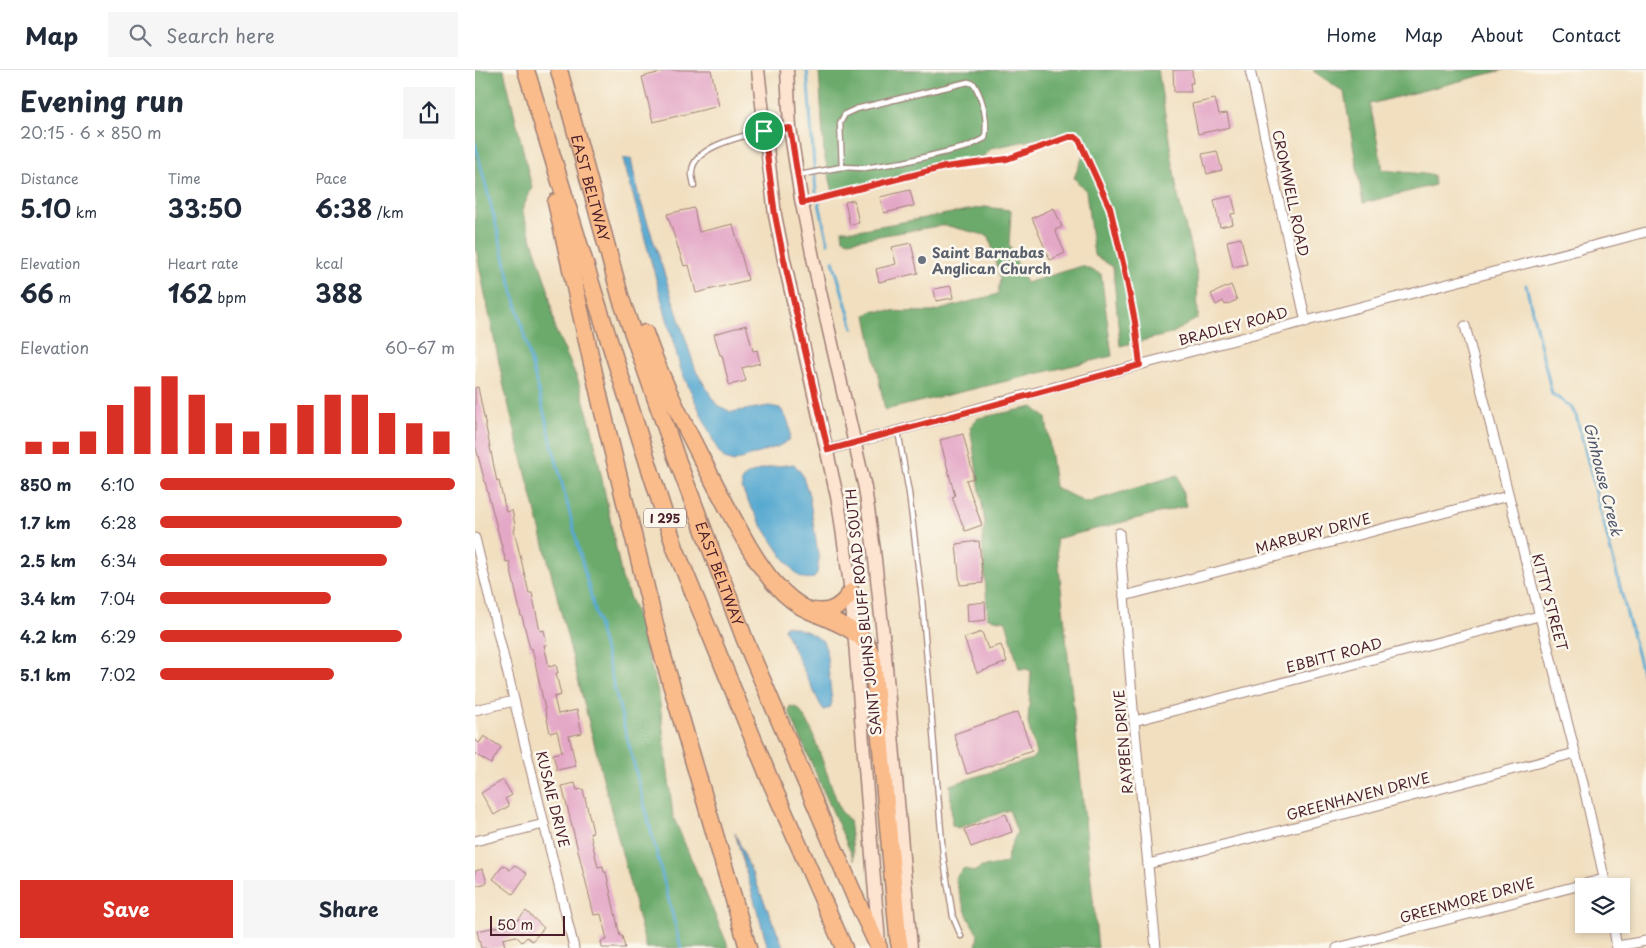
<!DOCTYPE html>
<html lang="en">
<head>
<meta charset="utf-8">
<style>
	:root { --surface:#fff; --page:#f6f6f7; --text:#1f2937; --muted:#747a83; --line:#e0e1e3; --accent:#d93025 }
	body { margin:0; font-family:"Playpen Sans",sans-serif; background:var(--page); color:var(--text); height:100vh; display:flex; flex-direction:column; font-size:19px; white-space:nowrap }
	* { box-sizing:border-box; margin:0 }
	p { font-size:16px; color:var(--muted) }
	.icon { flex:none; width:28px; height:28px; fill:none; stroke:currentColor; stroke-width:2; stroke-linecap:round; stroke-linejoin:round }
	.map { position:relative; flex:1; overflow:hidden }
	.sheet { display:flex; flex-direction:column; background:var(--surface); width:475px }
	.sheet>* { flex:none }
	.buttons { position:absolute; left:1100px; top:808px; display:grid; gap:10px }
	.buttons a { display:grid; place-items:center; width:55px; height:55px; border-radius:0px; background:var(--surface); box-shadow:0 2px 8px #0003; font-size:25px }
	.scale { position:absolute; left:15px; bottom:12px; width:75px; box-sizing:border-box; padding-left:5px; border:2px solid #4a1f2b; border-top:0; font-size:14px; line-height:18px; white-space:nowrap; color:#4a1f2b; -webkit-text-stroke:4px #fbf7ec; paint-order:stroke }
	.pin { position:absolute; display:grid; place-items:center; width:42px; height:42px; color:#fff; margin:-21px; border:2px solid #fff; border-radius:50%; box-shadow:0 1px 5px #0007 }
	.round { display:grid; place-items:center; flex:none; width:52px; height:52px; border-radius:0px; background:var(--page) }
	.overview { display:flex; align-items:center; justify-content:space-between; height:85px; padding:0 20px }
	h1 { font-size:28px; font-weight:700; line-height:38px }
	.figures { display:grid; grid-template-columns:repeat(3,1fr); gap:8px; height:85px; padding:5px 20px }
	.figures div { display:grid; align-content:center }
	.figures b { font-size:25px; font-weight:700 }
	.figures small { font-size:14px; font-weight:400 }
	.figures p { font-size:14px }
	.chart { height:140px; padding:10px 20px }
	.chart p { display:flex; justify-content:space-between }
	.chart svg { width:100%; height:90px; margin-top:5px; stroke:var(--accent); stroke-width:6 }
	.button { display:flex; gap:10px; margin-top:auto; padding:10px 20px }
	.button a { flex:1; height:58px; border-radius:0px; background:var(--accent); color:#fff; font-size:20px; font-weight:700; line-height:58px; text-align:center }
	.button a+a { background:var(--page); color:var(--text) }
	ul { padding:0 20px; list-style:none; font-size:16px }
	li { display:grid; grid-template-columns:80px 60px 1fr; align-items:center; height:38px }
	li i { height:12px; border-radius:6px; background:var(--accent) }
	header { display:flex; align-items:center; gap:30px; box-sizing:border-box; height:70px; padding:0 25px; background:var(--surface); border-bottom:1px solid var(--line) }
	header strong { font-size:24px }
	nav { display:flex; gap:28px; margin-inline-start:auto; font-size:18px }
	.search { width:350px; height:45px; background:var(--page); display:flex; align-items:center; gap:12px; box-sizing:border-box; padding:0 18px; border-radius:0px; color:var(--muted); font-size:19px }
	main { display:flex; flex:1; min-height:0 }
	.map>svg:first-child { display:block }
</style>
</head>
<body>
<header>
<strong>Map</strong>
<div class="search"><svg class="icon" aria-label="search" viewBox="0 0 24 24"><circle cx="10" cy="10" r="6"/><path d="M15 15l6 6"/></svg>Search here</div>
<nav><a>Home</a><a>Map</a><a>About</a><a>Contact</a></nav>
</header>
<main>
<section class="sheet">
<div class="overview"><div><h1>Evening run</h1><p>20:15 · 6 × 850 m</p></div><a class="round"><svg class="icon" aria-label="share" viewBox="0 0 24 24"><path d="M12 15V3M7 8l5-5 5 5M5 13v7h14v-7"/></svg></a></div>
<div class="figures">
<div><p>Distance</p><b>5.10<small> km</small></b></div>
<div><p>Time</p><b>33:50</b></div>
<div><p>Pace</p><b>6:38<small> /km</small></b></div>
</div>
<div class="figures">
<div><p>Elevation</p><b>66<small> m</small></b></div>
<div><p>Heart rate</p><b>162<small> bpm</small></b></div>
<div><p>kcal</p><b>388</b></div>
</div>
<div class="chart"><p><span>Elevation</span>60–67 m</p>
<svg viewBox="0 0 160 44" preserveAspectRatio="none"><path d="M5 44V38M15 44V38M25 44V33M35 44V20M45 44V11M55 44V6M65 44V15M75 44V29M85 44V33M95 44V29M105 44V20M115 44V15M125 44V15M135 44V24M145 44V29M155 44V33"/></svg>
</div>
<ul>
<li><b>850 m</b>6:10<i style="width:100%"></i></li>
<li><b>1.7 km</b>6:28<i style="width:82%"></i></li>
<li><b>2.5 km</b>6:34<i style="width:77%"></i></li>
<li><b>3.4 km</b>7:04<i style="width:58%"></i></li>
<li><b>4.2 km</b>6:29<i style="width:82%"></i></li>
<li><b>5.1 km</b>7:02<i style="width:59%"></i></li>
</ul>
<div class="button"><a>Save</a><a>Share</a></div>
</section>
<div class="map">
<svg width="1171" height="878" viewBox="0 0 1171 878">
	<rect width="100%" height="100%" fill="#fbf7ec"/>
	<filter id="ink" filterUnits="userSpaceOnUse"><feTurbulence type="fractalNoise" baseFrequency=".02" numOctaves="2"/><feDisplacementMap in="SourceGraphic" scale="10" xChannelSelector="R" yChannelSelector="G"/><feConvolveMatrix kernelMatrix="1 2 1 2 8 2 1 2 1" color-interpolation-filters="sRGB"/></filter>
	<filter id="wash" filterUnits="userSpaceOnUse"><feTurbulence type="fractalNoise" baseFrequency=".0096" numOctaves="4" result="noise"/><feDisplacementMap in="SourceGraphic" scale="20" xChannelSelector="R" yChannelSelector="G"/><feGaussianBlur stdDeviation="1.12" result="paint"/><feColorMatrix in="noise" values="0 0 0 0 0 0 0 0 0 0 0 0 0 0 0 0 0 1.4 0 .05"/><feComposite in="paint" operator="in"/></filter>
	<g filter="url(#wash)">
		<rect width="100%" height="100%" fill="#f1dfc0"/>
		<g fill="#6caa6c" stroke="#5b644c">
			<path d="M 0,0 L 29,0 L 57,118 L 47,140 L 73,219 L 80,259 L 103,310 L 117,359 L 147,508 L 161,543 L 184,625 L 198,746 L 254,878 L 171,878 L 29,317 L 0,175 Z"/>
			<path d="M 344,0 L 683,0 L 703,126 L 722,204 L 723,248 L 696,264 L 645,276 L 638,197 L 619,185 L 611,121 L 599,108 L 612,76 L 595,62 L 517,78 L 509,86 L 358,122 L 349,84 Z"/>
			<path d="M 841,0 L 1028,0 L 895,34 L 908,100 L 958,105 L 960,115 L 888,133 L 869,22 L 838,1 Z"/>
			<path d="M 510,137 L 536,140 L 534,175 L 551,213 L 607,196 L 626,204 L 637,286 L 410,340 L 391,245 L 398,241 L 457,242 L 523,224 L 525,209 L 514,166 L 469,155 L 374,171 L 368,169 L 367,160 L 383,160 Z"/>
			<path d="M 558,337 L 571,348 L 580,417 L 611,433 L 703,405 L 711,436 L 581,469 L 623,878 L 501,878 L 503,864 C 491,847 486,829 480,808 L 489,798 L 498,802 L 507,797 L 532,793 L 533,783 L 542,762 L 534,740 L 483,758 L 477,755 L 475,715 L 557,689 L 561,684 L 553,653 L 556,601 L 551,599 L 544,599 L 531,551 L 513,548 L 507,469 L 510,453 L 495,357 L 503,348 Z"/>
			<path d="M 315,636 L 323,638 L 335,656 L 365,740 L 374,750 L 379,790 L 314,642 Z"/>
		</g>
		<g fill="#55a8d0" stroke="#50647e">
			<path d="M 156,88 L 163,123 L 221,301 L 241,334 L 256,342 L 294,336 L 305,338 C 313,349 317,357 314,370 L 304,376 L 258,392 L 250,389 L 243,381 L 206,300 L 148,89 Z"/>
			<path d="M 319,394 L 327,404 L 334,425 L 344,490 L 342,503 L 339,508 C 334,509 328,509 324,506 C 313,498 269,430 267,417 C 266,414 267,412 267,409 C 280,398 303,396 319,394 Z"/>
			<path d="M 311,555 L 333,562 L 348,571 L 351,579 L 357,632 L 355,638 L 349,640 L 345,634 L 309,559 Z"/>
			<path d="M 260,763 L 309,878 L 293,878 Z"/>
		</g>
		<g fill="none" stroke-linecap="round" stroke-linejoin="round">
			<g stroke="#55a8d0" stroke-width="3">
				<path d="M 332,0 L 341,122"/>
				<path d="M 0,73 L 206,878"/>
				<path d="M 344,133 L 353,173"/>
				<path d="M 358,191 L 378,258"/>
				<path d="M 1051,215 L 1077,324 L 1095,336 L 1101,345 L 1171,618"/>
			</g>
		</g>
		<g id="blocks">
			<g fill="#e4a8c7">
				<path d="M 194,0 L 236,0 L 244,36 L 178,52 L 167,7 Z"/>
				<path d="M 698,0 L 717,0 L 718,13 L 715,13 L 716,22 L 699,22 Z"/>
				<path d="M 740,29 L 744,44 L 752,43 L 755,57 L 723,64 L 717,34 Z"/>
				<path d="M 742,81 L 747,100 L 732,104 L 727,84 Z"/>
				<path d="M 435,120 L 439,136 L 409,143 L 405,127 Z"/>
				<path d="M 757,126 L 761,143 L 756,144 L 758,154 L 745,157 L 739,130 Z"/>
				<path d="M 379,130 L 384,153 L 375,155 L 370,132 Z"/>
				<path d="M 219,138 L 224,162 L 258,154 L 273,210 L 221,223 L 214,195 L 209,196 L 192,144 Z"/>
				<path d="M 579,138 L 587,157 L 580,160 L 590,183 L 575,190 L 557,148 Z"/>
				<path d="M 766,168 L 772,194 L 758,197 L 752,171 Z"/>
				<path d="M 436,173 L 443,203 L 404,212 L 401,199 L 421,194 L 417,177 Z"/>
				<path d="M 756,215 L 762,230 L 750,235 L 748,231 L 741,235 L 736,224 Z"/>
				<path d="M 476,216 L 478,228 L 461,231 L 459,219 Z"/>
				<path d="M 271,255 L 278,281 L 282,280 L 285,293 L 267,298 L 271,311 L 254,315 L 247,285 L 245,285 L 239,264 Z"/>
				<path d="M 3,317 L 22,412 L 24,411 L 31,442 L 37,440 L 40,455 L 40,460 L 39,460 L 54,523 L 57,523 L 65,561 L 69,560 L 72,575 L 69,575 L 74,597 L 81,595 L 83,603 L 81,603 L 86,625 L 79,627 L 83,644 L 102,640 L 107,663 L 94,666 L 101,696 L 82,700 L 78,684 L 87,682 L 82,661 L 75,663 L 57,578 L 55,579 L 47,546 L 46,546 L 34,491 L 31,492 L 0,374 L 0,318 Z"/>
				<path d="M 488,364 L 499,408 L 491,410 L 507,455 L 490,461 L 477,427 L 480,426 L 465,370 Z"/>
				<path d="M 504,471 L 508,513 L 485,515 L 481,474 Z"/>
				<path d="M 510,532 L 511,550 L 493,552 L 492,534 Z"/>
				<path d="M 507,562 L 513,579 L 526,575 L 532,592 L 502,603 L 489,568 Z"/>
				<path d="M 543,642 L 557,681 L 492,704 L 479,664 Z"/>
				<path d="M 9,666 L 26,677 L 16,694 L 0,684 L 0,670 L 4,673 Z"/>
				<path d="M 28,710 L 37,725 L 30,729 L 34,736 L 19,745 L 6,723 Z"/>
				<path d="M 100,713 L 102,720 L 108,719 L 118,762 L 115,763 L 123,797 L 128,796 L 129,802 L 131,802 L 145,866 L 147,866 L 150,878 L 127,878 L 126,871 L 132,870 L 126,844 L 119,845 L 87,716 Z"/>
				<path d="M 531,744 L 537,762 L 496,777 L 489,759 Z"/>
				<path d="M 28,795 L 35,800 L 39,795 L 52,804 L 38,824 L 18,809 Z"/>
				<path d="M 8,799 L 12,813 L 0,816 L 0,801 Z"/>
				<path d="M 51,841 L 69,858 L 57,871 L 52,867 L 47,872 L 41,866 L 28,869 L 30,876 L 21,878 L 6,878 L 2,861 L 40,853 Z"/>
			</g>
		</g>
	</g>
	<g filter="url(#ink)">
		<use href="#blocks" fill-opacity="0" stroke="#9e7f76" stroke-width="1"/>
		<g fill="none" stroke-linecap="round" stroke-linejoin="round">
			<defs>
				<g id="service">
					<path d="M 324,105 L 367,97 L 389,98 L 429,92 L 492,77 L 510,68 C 513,49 508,30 499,14 L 493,12 L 381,39 L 370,44 L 365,53 L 367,97"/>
					<path d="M 219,116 C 219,112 216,105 217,101 C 219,76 269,66 288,61"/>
					<path d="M 327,133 L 470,97 L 532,89 L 594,67 L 599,67 L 604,70 L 635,138 L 651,206 L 660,252 L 665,295"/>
					<path d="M 423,361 L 434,423 L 447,529 L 468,785 L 478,847 L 486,866"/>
				</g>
				<g id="minor">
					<path d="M 775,0 L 831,252"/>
					<path d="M 289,61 L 315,58"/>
					<path d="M 990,256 L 1107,709 L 1131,816"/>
					<path d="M 353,380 L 576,318 L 1171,162"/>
					<path d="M 644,463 L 659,651 L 681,878"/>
					<path d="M 0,468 L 99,878"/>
					<path d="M 649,526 L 1033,426"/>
					<path d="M 0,640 L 39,631"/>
					<path d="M 659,651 L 1064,546"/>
					<path d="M 0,771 L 69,754"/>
					<path d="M 673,794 L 835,753 L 1100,683"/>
					<path d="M 1138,854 L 1142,878"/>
					<path d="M 1142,876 L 1171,871"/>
					<path d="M 862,878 L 1129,809"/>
				</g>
				<g id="secondary">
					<path d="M 283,0 L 300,145 L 309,190 L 363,431 L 376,522 L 404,873"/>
					<path d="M 312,0 L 315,58 L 326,129 L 344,217 L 390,418 L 399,480 L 409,574 L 436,878"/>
				</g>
				<g id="motorway">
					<path d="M 51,0 L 119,223 L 200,478 L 295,710 L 369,878"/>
					<path id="s1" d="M 84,0 L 146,229 L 200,384 L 270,570 L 380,827 L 404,878"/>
					<path d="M 81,132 L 126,334 L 187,583 L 273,878"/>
					<path d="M 170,263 C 189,318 217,370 244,422 C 261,453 276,486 299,513 C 309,524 321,535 335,541 C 351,548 380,558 391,573 C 394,578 396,584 398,590 L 423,866 L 425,878"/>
					<path d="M 339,541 C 356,544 367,536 376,522"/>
				</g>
			</defs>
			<use href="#service" stroke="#9e7f76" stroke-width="7"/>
			<use href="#minor" stroke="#9e7f76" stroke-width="11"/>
			<use href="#secondary" stroke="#9e7f76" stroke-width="15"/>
			<use href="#motorway" stroke="#9e7f76" stroke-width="19"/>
			<use href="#service" stroke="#fff" stroke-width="4.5"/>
			<use href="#minor" stroke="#fff" stroke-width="9"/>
			<use href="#secondary" stroke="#fde4d1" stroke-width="12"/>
			<use href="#motorway" stroke="#fabc8b" stroke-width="16"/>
		</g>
	</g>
	<g fill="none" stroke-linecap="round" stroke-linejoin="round" filter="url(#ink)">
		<defs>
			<path id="route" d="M 315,58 L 327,133 L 470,97 L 532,89 L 594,67 L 600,67 L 604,70 L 635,138 L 651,206 L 660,252 L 665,295 L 353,380 L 309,190 L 300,145 L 289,61 Z"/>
		</defs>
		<use href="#route" stroke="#fff" stroke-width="10"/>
		<use href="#route" stroke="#d93025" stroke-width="6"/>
	</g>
	<circle fill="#6b7280" stroke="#fbf7ec" stroke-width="2" cx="447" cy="190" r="5"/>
	<g text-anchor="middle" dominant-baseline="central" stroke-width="5" stroke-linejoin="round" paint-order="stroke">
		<rect fill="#fbf7ec" stroke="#7f6065" stroke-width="1" x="169" y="438.5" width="42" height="19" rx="4"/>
		<g font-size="12" font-weight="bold" fill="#4a1f2b">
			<text x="190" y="448">I 295</text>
		</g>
		<g font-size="14" fill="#4a1f2b" stroke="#fbf7ec">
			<text stroke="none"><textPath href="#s1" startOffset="122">EAST BELTWAY</textPath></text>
			<text transform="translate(816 123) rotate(78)">CROMWELL ROAD</text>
			<text transform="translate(758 256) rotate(-15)">BRADLEY ROAD</text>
			<text transform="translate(838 463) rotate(-15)">MARBURY DRIVE</text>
			<text stroke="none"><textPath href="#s1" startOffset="529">EAST BELTWAY</textPath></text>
			<text transform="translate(1075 532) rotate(75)">KITTY STREET</text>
			<text transform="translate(388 542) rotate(-96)">SAINT JOHNS BLUFF ROAD SOUTH</text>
			<text transform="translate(859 585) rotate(-15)">EBBITT ROAD</text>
			<text transform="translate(648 672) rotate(-95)">RAYBEN DRIVE</text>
			<text transform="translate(883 726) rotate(-15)">GREENHAVEN DRIVE</text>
			<text transform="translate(78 729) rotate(76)">KUSAIE DRIVE</text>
			<text transform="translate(992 830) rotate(-15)">GREENMORE DRIVE</text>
		</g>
		<g font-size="14" font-weight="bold" fill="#5b616d" stroke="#fbf7ec" text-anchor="start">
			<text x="457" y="182">Saint Barnabas<tspan x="457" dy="16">Anglican Church</tspan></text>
		</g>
		<g font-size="15" font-style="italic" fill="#4e566d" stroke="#fbf7ec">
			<text transform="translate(1129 409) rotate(76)">Ginhouse Creek</text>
		</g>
	</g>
</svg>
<div class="buttons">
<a><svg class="icon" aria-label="layers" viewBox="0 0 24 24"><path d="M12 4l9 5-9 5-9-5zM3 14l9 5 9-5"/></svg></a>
</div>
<div class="scale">50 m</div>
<div class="pin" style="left:289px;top:61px;background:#1e9e55"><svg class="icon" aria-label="arrive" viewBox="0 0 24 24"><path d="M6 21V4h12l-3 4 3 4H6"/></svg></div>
</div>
</main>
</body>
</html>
